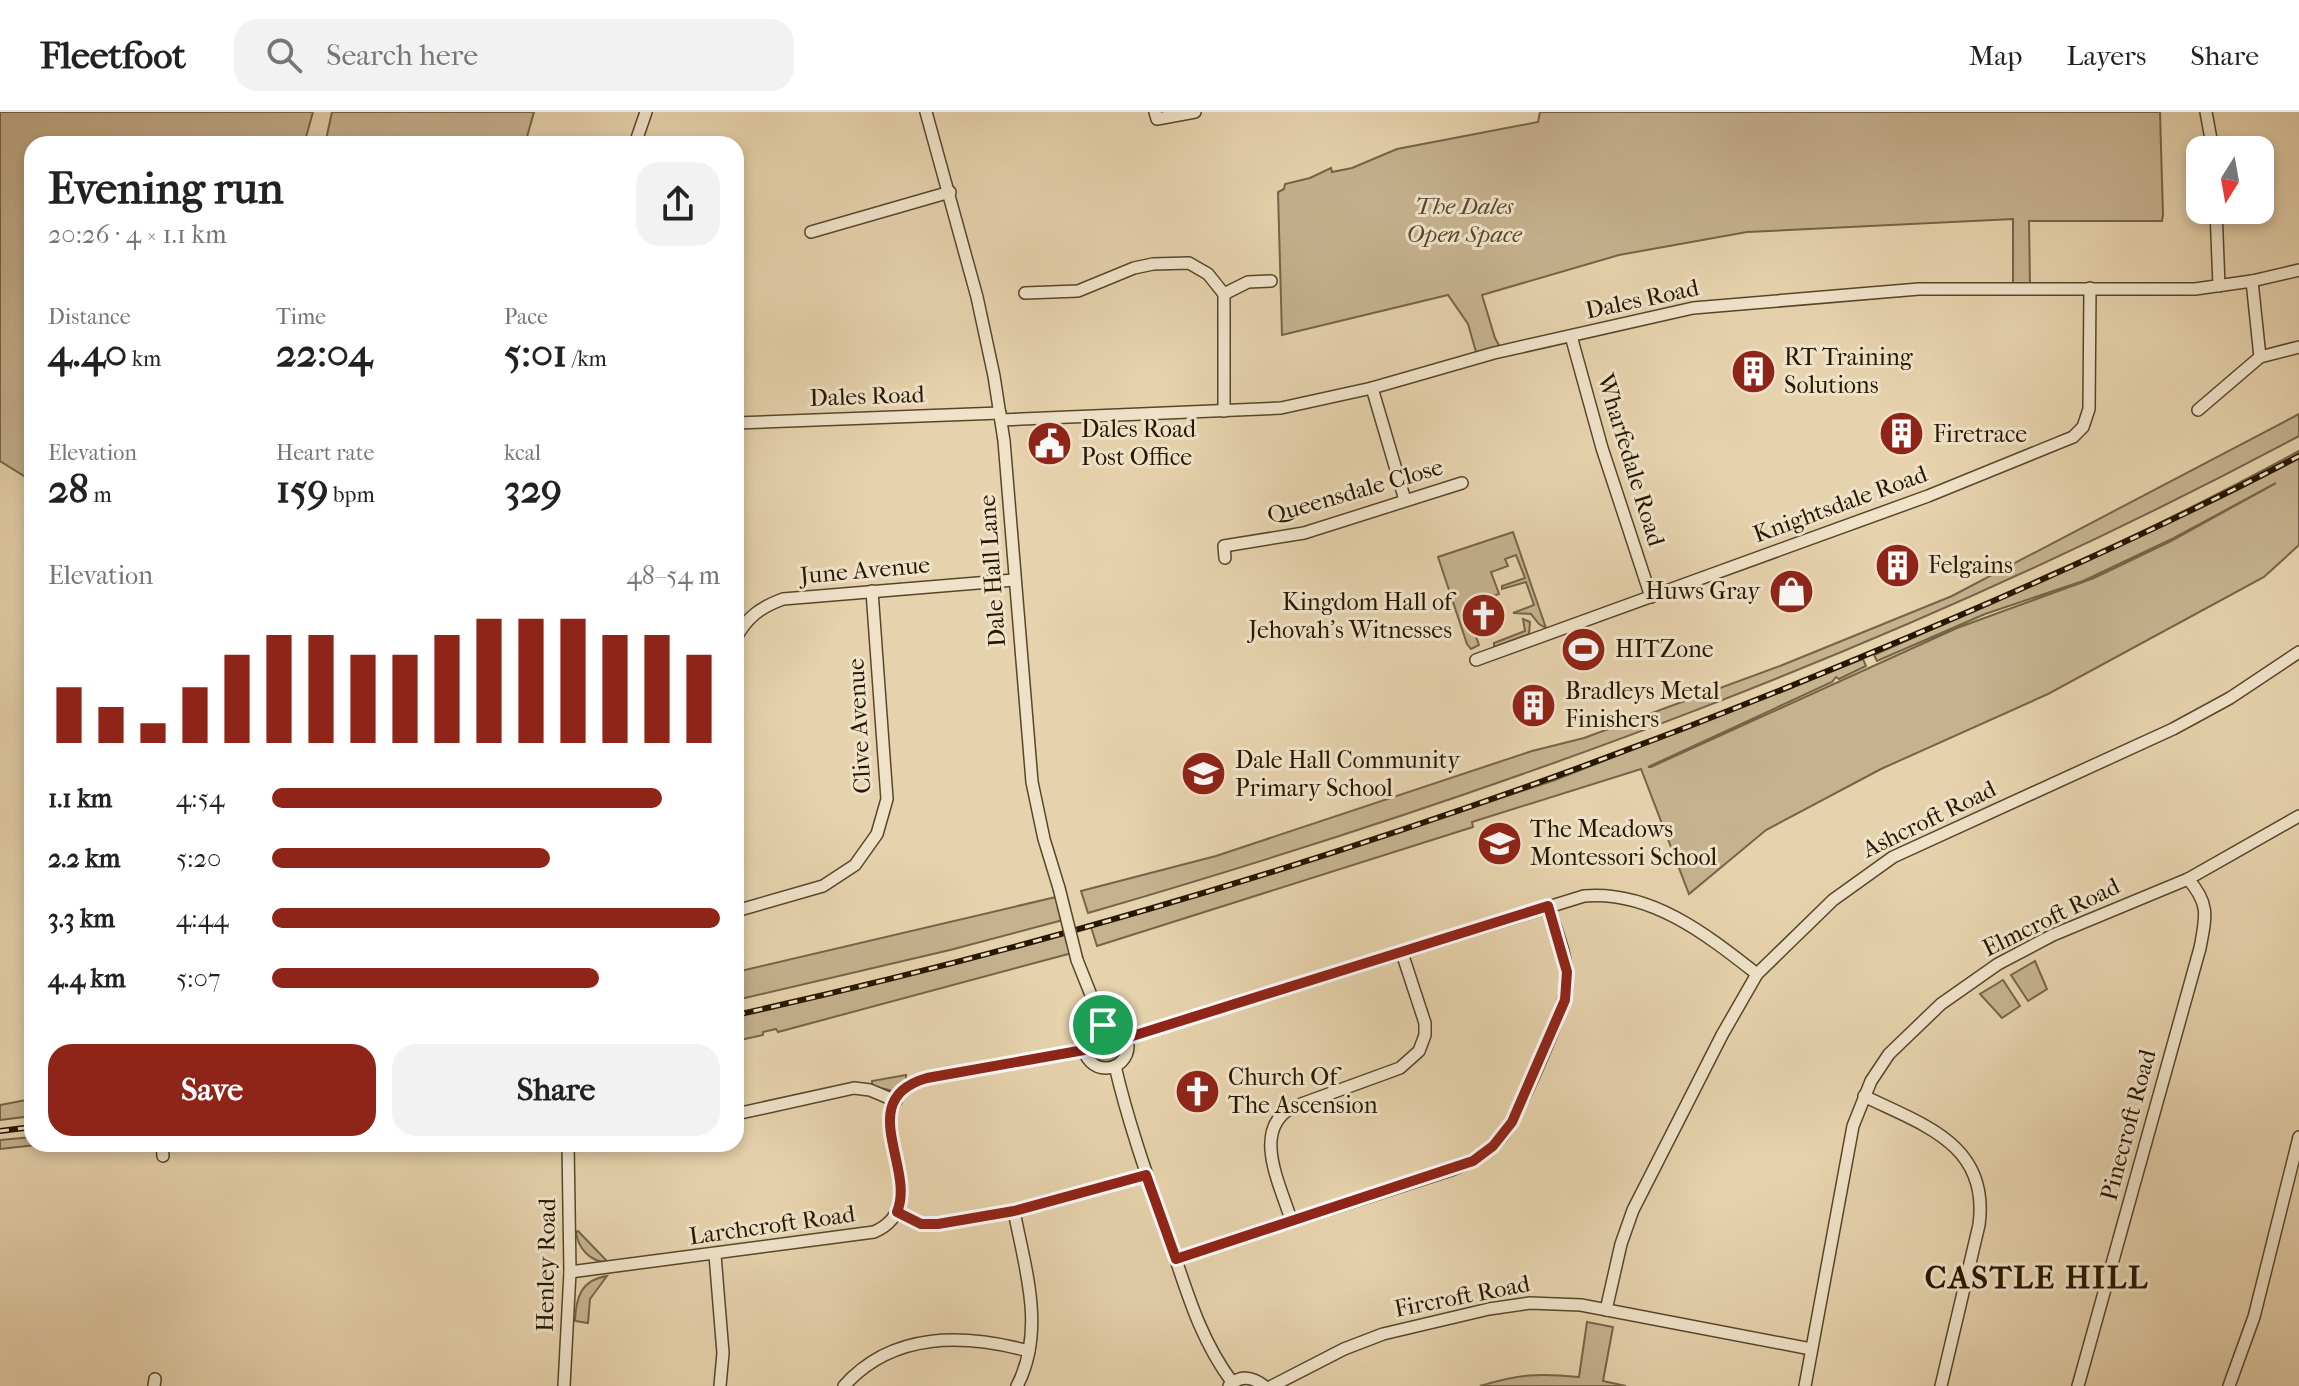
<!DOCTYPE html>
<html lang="en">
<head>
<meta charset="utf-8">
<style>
	:root { --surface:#fff; --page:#f2f2f2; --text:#222; --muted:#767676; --line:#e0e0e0; --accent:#8f2418 }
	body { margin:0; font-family:"IM FELL French Canon",serif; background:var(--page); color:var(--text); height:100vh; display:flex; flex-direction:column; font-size:30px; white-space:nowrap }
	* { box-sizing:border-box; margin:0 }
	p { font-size:26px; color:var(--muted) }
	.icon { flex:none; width:44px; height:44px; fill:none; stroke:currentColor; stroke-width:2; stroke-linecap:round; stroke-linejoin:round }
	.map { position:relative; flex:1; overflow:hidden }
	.details { position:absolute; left:24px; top:24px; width:720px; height:1016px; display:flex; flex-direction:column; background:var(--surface); border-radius:24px; box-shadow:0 4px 12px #0003 }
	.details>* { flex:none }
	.needle { width:52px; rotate:191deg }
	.fabs { position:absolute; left:2186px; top:24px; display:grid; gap:16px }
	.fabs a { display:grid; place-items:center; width:88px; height:88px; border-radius:16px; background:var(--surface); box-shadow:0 4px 12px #0003; font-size:40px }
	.pin { position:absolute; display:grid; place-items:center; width:68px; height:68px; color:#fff; margin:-34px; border:4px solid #fff; border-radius:50%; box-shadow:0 2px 8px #0007 }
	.round { display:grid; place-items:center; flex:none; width:84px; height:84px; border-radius:24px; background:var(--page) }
	.headline { display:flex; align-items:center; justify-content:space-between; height:136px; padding:0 24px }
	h1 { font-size:44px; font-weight:800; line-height:60px }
	.stats { display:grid; grid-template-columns:repeat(3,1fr); gap:12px; height:136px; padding:8px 24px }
	.stats div { display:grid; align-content:center }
	.stats b { font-size:40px; font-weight:800 }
	.stats small { font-size:22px; font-weight:400 }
	.stats p { font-size:22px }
	.chart { height:224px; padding:16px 24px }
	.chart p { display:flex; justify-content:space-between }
	.chart svg { width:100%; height:144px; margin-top:8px; stroke:var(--accent); stroke-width:6 }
	.primary-button { display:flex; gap:16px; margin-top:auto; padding:16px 24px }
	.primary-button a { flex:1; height:92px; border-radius:24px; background:var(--accent); color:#fff; font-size:32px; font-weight:800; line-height:92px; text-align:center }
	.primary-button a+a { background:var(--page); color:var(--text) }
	ul { padding:0 24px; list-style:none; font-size:26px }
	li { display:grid; grid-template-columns:128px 96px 1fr; align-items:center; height:60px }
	li i { height:20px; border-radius:10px; background:var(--accent) }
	header { display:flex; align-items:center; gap:48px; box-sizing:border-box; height:112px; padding:0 40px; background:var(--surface); border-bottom:2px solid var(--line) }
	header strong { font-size:38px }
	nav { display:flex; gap:44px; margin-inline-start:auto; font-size:28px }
	.search { width:560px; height:72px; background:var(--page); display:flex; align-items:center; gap:20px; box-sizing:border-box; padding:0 28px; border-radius:24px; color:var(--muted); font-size:30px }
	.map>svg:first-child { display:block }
</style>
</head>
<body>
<header>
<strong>Fleetfoot</strong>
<div class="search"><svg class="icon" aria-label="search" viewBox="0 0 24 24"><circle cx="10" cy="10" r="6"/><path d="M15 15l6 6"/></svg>Search here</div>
<nav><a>Map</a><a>Layers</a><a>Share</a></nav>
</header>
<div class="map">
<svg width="2299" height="1274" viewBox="0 0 2299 1274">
	<rect width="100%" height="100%" fill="#e6d2ac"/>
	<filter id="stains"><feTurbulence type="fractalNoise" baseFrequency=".0025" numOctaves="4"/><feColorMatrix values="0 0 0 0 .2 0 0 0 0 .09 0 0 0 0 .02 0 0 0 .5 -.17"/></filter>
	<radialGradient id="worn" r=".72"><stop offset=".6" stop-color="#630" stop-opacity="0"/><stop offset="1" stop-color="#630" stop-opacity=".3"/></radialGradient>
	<g fill="#c6b28f" stroke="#766448" stroke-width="2">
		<path d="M 0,0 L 313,0 L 304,32 L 32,32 L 32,369 L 0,349 Z"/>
		<path d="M 332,0 L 534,0 L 525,32 L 325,32 Z"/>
		<path d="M 1540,0 L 2160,0 L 2163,103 L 2162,109 L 2029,109 L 2030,174 L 2013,174 L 2013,107 L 1747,120 L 1619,143 L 1482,183 L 1495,226 L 1501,237 L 1476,240 L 1468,212 L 1448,183 L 1282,223 L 1278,80 L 1284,77 L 1285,72 L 1310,66 L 1331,56 L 1332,60 L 1352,56 L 1397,37 L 1538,10 Z"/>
		<path d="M 2299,302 L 2299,324 C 1912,531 1508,679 1088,801 L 1081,779 L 1216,744 L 1532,639 L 1584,626 L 1780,554 L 1952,484 Z"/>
		<path d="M 2299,339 L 2299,433 L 2264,465 L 2048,582 L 1881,657 L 1766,718 L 1689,782 L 1641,657 L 1472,710 L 1473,715 L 1097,834 L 1091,815 L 1345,738 L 1555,668 L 1863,547 L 1866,554 L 1839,567 L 1836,565 L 1832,570 L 1648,655 L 1651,655 L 1957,516 L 2094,466 L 2171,429 L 2276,371 L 2174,426 L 2083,469 L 1985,502 L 1877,549 L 1874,543 C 2014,481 2161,414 2299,339 Z"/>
		<path d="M 1513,420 L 1546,516 L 1539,512 L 1531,502 L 1513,501 L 1534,493 L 1526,470 L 1502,477 L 1502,474 L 1525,466 L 1516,443 L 1505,447 L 1508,454 L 1491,460 L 1499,482 L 1465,494 L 1479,533 L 1471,537 L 1467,532 L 1438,445 Z"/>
		<path d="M 1523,507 L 1530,510 L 1529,522 L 1494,535 L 1494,531 L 1525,519 Z"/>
		<path d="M 1056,785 L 1063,808 L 950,838 L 736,888 L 736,860 Z"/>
		<path d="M 1066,822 L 1072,841 L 778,920 L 776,917 L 763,920 L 763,923 L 736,929 L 736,903 Z"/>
		<path d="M 2035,849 L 2047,877 L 2028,889 L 2011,863 Z"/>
		<path d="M 2003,868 L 2020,894 L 2002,906 L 1980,882 Z"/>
		<circle cx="1106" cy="934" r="17"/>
		<path d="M 906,963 L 906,969 L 893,979 L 872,974 L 872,969 Z"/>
		<path d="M 32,987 L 32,1004 L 0,1008 L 0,993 Z"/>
		<path d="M 32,1025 L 32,1032 L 45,1032 L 0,1037 L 0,1028 Z"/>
		<path d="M 578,1119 L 606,1148 L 607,1150 C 590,1150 578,1136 576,1120 Z"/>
		<path d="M 607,1164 L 590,1187 L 588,1211 L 575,1209 C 576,1185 581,1168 607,1164 Z"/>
		<path d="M 1587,1210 L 1613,1215 L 1603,1269 L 1626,1274 L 1480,1274 C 1520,1262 1538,1261 1579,1265 Z"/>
	</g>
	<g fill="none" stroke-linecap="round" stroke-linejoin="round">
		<defs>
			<g id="minor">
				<path d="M 926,0 L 977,185 L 994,264 L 1004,329 L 1032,670 L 1044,727 L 1059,776"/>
				<path d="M 1155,0 L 1157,7 L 1195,0"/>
				<path d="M 2206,0 L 2213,38"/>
				<path d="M 635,32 L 646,0"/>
				<path d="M 2216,98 L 2219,174"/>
				<path d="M 811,120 L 950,80"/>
				<path d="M 1025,181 L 1078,179 L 1134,156 L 1153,152 L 1189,151 L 1208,162 L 1224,182 L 1224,299"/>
				<path d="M 1224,182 L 1248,170 L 1271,169"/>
				<path d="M 1571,224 L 1602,336 L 1651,485"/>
				<path d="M 2260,245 L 2299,235"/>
				<path d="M 1372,276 L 1405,388"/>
				<path d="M 2198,298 L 2260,245 L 2252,169"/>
				<path d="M 1001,308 L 1281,296 L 1372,276 L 1494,241 L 1693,196 L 1919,177 L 2195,177 L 2252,169 L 2299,158"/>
				<path d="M 736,311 L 1000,301"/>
				<path d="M 1225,446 L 1224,434 L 1304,421 L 1462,371"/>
				<path d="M 736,526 C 747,505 761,495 783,487 L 1014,468"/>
				<path d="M 1476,548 L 1928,384 L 2073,325 L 2083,315 L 2089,297 L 2090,176"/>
				<path d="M 736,799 L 823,774 L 855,753 L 877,722 L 887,687 L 872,479"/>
				<path d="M 1077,848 L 1103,913"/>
				<circle cx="1106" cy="934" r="22"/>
				<path d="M 1126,926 L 1584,784 C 1651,778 1707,823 1757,862"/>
				<path d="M 1115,954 C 1129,1014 1150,1072 1170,1130 C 1187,1180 1200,1227 1232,1270"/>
				<path d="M 1864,984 C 1923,1013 1990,1032 1979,1113 L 1941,1274"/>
				<path d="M 736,1002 L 854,976 L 870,978 L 896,989"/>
				<path d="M 162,1032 L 163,1044"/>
				<path d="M 1014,1099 C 1025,1157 1046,1218 1017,1274"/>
				<path d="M 897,1100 L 921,1112 L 945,1111 L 1014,1099 L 1146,1063"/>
				<path d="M 1291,1108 C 1281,1074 1250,1017 1293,995 L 1400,956 L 1419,939 L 1425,923 L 1425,911 L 1402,841"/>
				<path d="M 715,1143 L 723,1241 L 720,1274"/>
				<path d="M 1176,1147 L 1454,1057 C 1472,1050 1488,1041 1500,1027 C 1516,1009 1567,894 1567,871 C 1568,845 1556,818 1548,794"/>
				<path d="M 570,1160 L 874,1120 C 946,1089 839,992 927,966 L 1084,938"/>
				<path d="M 1606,1198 L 1621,1132 L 1633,1098 L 1722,923 L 1757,862 L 1833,788 L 1893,745 L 2173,617 L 2230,586 L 2299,540"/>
				<path d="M 154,1274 L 155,1267"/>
				<path d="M 564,1274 L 570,1160 L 568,1032"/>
				<path d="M 844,1274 C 893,1219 964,1222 1029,1239"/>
				<path d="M 1229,1274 C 1240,1263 1252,1264 1264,1274"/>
				<path d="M 1272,1274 L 1344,1237 L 1383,1222 L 1489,1197 L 1530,1191 L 1581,1193 L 1811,1237"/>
				<path d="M 1805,1274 L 1853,1014 L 1871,969 L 1889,942 L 1941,892 L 1998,852 L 2053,823 L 2188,767 L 2299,704"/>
				<path d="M 2078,1274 L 2200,836 C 2206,804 2210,792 2188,767"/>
				<path d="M 2229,1274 L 2254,1205 L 2299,1025"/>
			</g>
		</defs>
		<use href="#minor" stroke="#57462b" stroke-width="14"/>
		<use href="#minor" stroke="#efe2c9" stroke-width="11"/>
		<defs>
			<g id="rail">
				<path d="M 736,903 C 1123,817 1501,696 1866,543 C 2013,482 2158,418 2299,344"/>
				<path d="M 0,1019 L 32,1015"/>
			</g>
		</defs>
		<use href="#rail" stroke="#271700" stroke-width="6"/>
		<use href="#rail" stroke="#efe2c9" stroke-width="3" stroke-dasharray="9" stroke-linecap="butt"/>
		<defs>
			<path id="minor-bridge" d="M 1059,776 L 1077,848"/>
		</defs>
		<use href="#minor-bridge" stroke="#57462b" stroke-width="14" stroke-linecap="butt"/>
		<use href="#minor-bridge" stroke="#efe2c9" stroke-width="11"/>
	</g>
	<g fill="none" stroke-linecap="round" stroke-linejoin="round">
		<defs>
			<path id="route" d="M 1548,794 L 1567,860 L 1565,888 L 1512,1010 L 1493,1034 L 1473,1049 L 1176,1147 L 1146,1063 L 1014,1099 L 938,1112 L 921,1112 L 897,1100 C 916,1056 853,987 927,966 L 1084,938 C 1084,911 1112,905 1126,926 Z"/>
		</defs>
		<use href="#route" stroke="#fff" stroke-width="16"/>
		<use href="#route" stroke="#8f2418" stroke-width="10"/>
	</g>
	<defs>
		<symbol id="building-disc" viewBox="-11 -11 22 22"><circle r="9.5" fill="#8f2418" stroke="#efe2c9"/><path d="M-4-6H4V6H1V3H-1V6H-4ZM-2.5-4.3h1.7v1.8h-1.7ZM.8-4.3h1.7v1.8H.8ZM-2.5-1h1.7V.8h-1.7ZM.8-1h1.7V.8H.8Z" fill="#fff"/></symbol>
		<symbol id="civic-disc" viewBox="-11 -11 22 22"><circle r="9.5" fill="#8f2418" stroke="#efe2c9"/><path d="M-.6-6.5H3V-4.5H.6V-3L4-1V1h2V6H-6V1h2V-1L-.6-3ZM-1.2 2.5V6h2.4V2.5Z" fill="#fff"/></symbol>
		<symbol id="shop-disc" viewBox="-11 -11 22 22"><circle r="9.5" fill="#8f2418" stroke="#efe2c9"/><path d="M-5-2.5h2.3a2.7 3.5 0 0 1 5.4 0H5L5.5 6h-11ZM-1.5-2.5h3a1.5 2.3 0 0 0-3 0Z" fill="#fff"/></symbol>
		<symbol id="church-disc" viewBox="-11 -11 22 22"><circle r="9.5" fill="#8f2418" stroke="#efe2c9"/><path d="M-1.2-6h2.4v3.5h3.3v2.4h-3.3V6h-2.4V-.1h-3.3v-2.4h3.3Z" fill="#fff"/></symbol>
		<symbol id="stadium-disc" viewBox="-11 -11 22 22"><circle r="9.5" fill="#8f2418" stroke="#efe2c9"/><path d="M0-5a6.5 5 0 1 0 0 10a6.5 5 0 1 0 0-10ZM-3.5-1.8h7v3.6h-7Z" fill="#fff"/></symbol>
		<symbol id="school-disc" viewBox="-11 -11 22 22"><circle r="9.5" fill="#8f2418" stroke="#efe2c9"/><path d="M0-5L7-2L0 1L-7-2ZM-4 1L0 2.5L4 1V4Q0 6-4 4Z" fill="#fff"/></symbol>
	</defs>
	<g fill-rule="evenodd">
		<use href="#building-disc" x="1728" y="234" width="51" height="51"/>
		<use href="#building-disc" x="1876" y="296" width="51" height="51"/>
		<use href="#civic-disc" x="1024" y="306" width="51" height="51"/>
		<use href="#building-disc" x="1872" y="428" width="51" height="51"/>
		<use href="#shop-disc" x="1766" y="454" width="51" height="51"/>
		<use href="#church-disc" x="1458" y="478" width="51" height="51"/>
		<use href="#stadium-disc" x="1558" y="512" width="51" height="51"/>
		<use href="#building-disc" x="1508" y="568" width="51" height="51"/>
		<use href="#school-disc" x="1178" y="636" width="51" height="51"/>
		<use href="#school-disc" x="1474" y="706" width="51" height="51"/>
		<use href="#church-disc" x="1172" y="954" width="51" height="51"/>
	</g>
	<g text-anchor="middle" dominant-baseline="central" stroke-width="6" stroke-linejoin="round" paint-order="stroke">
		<g font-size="24" font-style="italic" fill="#57462b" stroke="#efe2c9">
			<text x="1464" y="94">The Dales<tspan x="1464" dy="28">Open Space</tspan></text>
		</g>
		<g font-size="24" fill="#271700" stroke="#efe2c9">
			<text transform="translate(1642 187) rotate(-12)">Dales Road</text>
			<text transform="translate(867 284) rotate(-2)">Dales Road</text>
			<text transform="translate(1631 348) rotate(73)">Wharfedale Road</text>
			<text transform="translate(1355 379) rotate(-16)">Queensdale Close</text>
			<text transform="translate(1840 392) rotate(-20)">Knightsdale Road</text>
			<text transform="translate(865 458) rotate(-5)">June Avenue</text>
			<text transform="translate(992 459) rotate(-94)">Dale Hall Lane</text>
			<text transform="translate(859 614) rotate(-93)">Clive Avenue</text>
			<text transform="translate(1929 707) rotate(-26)">Ashcroft Road</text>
			<text transform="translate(2051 805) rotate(-26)">Elmcroft Road</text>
			<text transform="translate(2128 1013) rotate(-75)">Pinecroft Road</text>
			<text transform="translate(772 1113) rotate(-8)">Larchcroft Road</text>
			<text transform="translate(546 1153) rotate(-89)">Henley Road</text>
			<text transform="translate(1462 1184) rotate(-11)">Fircroft Road</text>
		</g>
		<g font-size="24" fill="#271700" stroke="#efe2c9" text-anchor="start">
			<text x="1784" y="245">RT Training<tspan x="1784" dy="28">Solutions</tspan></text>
			<text x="1081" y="317">Dales Road<tspan x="1081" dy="28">Post Office</tspan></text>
			<text x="1933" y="322">Firetrace</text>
			<text x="1928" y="453">Felgains</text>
			<text x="1760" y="479" text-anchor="end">Huws Gray</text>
			<text x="1452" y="490" text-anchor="end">Kingdom Hall of<tspan x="1452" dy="28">Jehovah's Witnesses</tspan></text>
			<text x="1615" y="537">HITZone</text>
			<text x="1565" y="579">Bradleys Metal<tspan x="1565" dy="28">Finishers</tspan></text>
			<text x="1235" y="648">Dale Hall Community<tspan x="1235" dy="28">Primary School</tspan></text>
			<text x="1530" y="717">The Meadows<tspan x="1530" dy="28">Montessori School</tspan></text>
			<text x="1228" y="965">Church Of<tspan x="1228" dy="28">The Ascension</tspan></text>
		</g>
		<g font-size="32" font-weight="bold" letter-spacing="2" fill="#271700" stroke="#efe2c9">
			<text x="2037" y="1165">CASTLE HILL</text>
		</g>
	</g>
	<rect width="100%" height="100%" filter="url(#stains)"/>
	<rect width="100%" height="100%" fill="url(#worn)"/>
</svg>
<div class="fabs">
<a><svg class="needle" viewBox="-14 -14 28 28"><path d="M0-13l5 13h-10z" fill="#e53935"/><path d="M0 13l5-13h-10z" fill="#767676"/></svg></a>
</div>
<div class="pin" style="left:1103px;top:913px;background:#1e9e55"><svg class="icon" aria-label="arrive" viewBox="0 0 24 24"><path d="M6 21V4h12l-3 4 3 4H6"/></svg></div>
<section class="details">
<div class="headline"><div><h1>Evening run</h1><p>20:26 · 4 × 1.1 km</p></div><a class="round"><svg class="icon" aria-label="share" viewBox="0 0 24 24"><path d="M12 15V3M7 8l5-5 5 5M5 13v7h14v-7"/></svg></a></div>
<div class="stats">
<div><p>Distance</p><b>4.40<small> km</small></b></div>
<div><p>Time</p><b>22:04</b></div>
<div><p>Pace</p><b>5:01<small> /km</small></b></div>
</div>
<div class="stats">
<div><p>Elevation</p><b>28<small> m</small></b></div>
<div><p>Heart rate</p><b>159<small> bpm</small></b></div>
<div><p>kcal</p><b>329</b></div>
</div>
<div class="chart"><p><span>Elevation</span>48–54 m</p>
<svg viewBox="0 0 160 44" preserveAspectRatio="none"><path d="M5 44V27M15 44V33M25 44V38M35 44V27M45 44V17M55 44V11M65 44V11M75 44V17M85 44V17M95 44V11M105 44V6M115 44V6M125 44V6M135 44V11M145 44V11M155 44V17"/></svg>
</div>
<ul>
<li><b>1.1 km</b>4:54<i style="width:87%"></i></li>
<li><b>2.2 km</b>5:20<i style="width:62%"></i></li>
<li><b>3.3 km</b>4:44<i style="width:100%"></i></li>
<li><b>4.4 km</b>5:07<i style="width:73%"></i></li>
</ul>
<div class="primary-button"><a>Save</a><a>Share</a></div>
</section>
</div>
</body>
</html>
